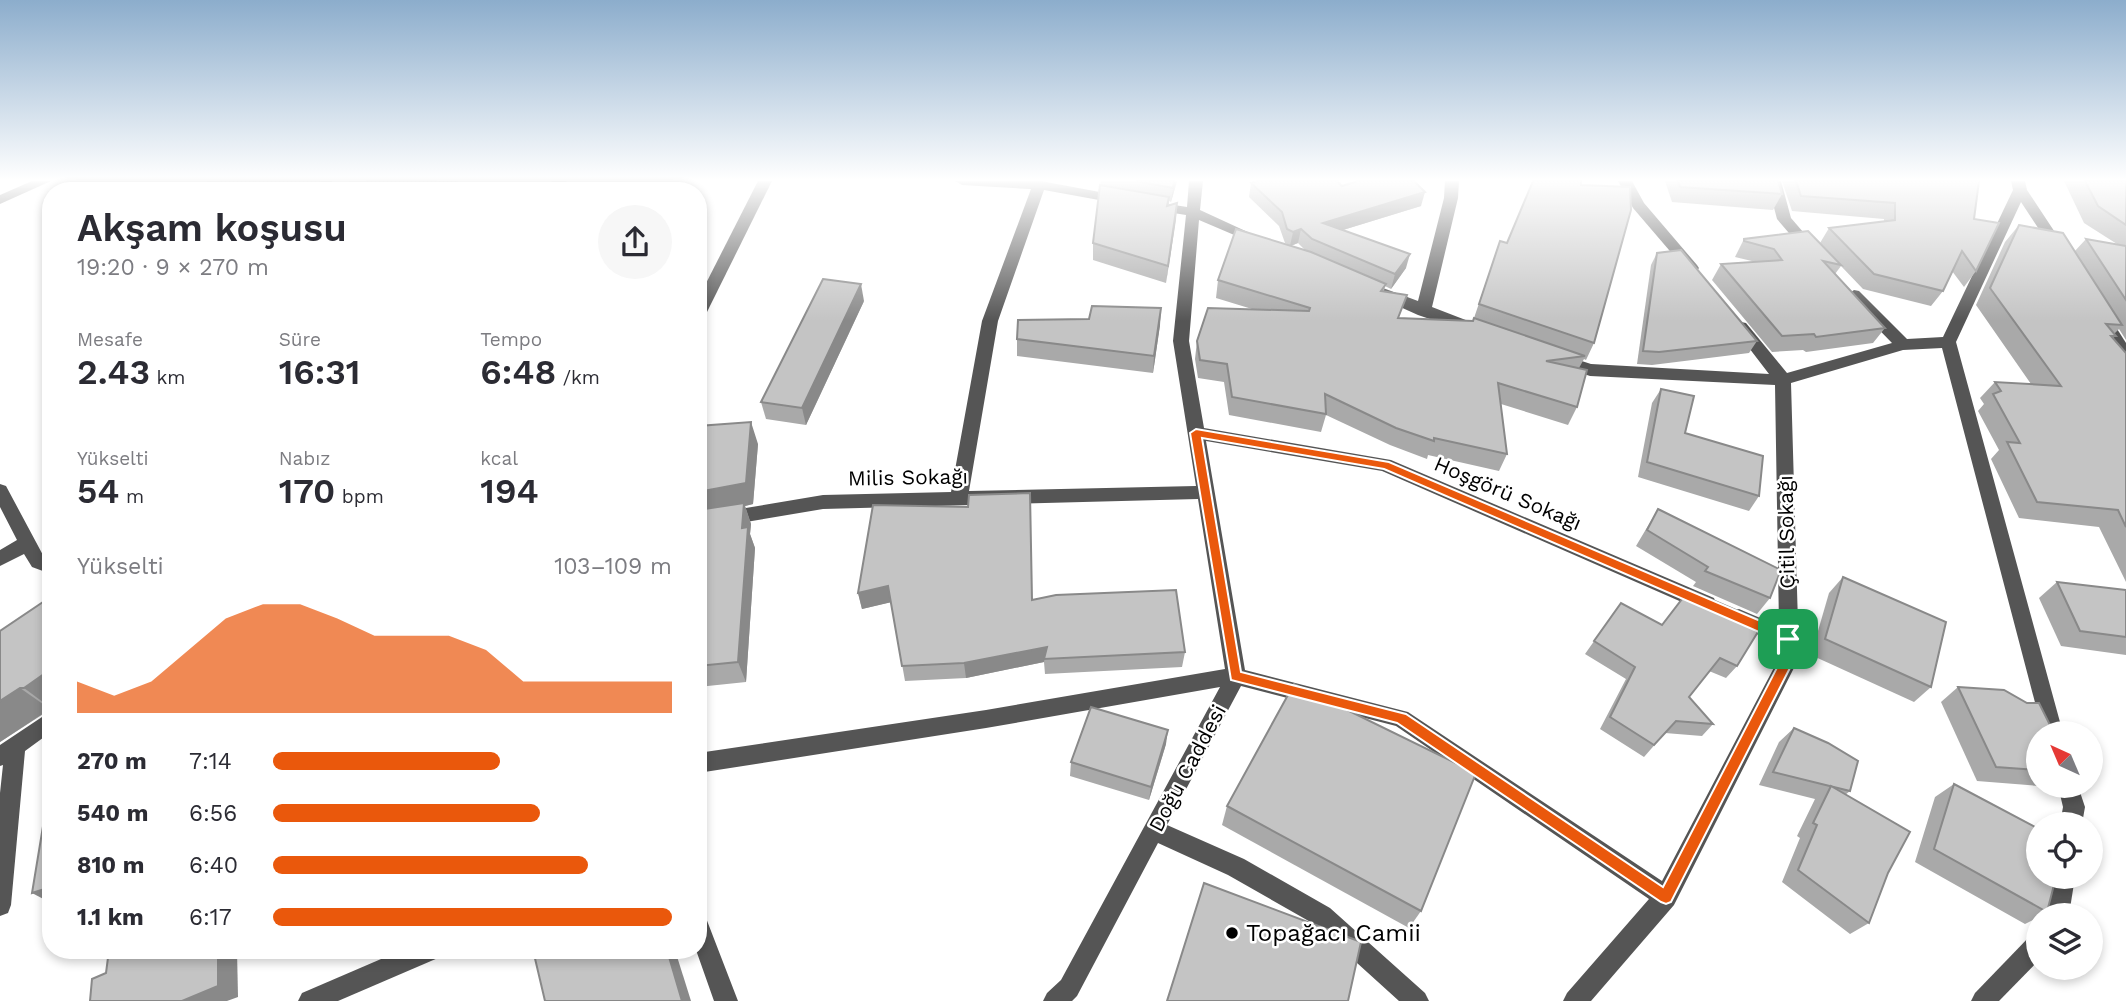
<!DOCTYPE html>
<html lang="tr">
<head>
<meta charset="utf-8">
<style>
	:root { --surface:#fff; --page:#f7f7f7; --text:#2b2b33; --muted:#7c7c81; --accent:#ea580c }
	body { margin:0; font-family:"Work Sans",sans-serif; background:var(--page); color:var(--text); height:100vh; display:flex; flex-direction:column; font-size:26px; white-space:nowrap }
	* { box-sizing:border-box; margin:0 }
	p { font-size:23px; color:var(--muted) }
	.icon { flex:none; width:38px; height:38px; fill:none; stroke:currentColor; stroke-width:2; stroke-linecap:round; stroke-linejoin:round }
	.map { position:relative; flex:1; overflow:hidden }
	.drawer { position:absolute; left:42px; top:182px; width:665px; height:777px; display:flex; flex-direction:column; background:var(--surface); border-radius:28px; box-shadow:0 4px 10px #0003 }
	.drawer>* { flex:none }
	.needle { width:46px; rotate:316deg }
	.controls { position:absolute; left:2026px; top:721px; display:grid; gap:14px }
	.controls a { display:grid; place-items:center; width:77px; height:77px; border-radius:50%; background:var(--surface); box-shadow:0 4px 10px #0003; font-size:35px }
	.pin { position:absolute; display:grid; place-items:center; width:60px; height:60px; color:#fff; margin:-30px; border-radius:14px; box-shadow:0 4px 10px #0006 }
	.round { display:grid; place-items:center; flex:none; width:74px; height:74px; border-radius:37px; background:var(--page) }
	.head { display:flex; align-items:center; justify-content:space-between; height:119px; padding:0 35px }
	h1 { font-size:38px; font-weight:600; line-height:52px }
	.metrics { display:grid; grid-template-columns:repeat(3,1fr); gap:10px; height:119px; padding:7px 35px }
	.metrics div { display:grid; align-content:center }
	.metrics b { font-size:35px; font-weight:600 }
	.metrics small { font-size:19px; font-weight:400 }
	.metrics p { font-size:19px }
	.chart { height:196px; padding:14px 35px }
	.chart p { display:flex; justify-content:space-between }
	.chart svg { width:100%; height:126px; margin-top:7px; fill:var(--accent); opacity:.7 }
	ul { padding:0 35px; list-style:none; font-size:23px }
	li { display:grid; grid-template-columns:112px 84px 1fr; align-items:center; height:52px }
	li i { height:18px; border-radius:9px; background:var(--accent) }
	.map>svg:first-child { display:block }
</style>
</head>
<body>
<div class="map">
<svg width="2126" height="1001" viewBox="0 0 2126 1001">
	<rect width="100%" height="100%" fill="#fff"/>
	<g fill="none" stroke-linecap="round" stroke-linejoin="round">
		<g fill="#555" fill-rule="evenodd">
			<path d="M 32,181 L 51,181 L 0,204 L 0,195 Z"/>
			<path d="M 313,181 L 331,181 L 347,191 L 329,191 Z"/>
			<path d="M 552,181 L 567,181 L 559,191 L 544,191 Z"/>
			<path d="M 758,181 L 772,181 L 706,314 L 698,319 L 698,299 Z"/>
			<path d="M 955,181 L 1041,181 L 1121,196 L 1128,200 L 1121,204 L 1044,190 L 998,321 L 969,491 L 1196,486 L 1173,341 L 1186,215 L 1155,210 L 1148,206 L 1155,202 L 1187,207 L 1189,181 L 1203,181 L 1200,210 L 1265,240 L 1258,245 L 1253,243 L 1199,220 L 1189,341 L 1204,428 L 1391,460 L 1714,598 L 1716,604 L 1714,610 L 1707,612 L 1700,610 L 1382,471 L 1206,441 L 1245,670 L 1408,712 L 1662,881 L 1779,658 L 1779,644 L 1732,623 L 1730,617 L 1732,611 L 1739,609 L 1779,626 L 1775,385 L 1590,376 L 1554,364 L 1552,360 L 1560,354 L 1591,364 L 1769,374 L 1733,327 L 1741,322 L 1746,323 L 1787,373 L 1892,343 L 1849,299 L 1847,295 L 1854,290 L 1859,291 L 1907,339 L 1943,337 L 2013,190 L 2011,181 L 2025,181 L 2027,190 L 2066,249 L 2064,252 L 2054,252 L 2021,202 L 1956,342 L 2063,733 L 2043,733 L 1942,348 L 1903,350 L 1791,383 L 1799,658 L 1674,905 L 1591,1001 L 1563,1001 L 1567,993 L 1649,899 L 1396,726 L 1241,686 L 1167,825 L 1244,859 L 1330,908 L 1425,993 L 1429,1001 L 1399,1001 L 1314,924 L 1228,875 L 1158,843 L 1077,996 L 1072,1001 L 1043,1001 L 1047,993 L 1061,980 L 1220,687 L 986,728 L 698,773 L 698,753 L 986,710 L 1225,669 L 1198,499 L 823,509 L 698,530 L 698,516 L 823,495 L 951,492 L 982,321 L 1031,189 L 962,185 Z"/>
			<path d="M 1445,181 L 1459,181 L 1458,198 L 1432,307 L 1476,324 L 1479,328 L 1471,333 L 1418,315 L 1378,297 L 1376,293 L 1383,288 L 1418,301 L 1444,198 Z"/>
			<path d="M 1618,181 L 1632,181 L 1644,203 L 1697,265 L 1699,268 L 1697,271 L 1687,271 L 1633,208 Z"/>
			<path d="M 1767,181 L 1781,181 L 1791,218 L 1816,247 L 1818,250 L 1816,253 L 1806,253 L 1777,219 Z"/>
			<path d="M 2102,312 L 2107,313 L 2126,343 L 2126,361 L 2120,360 L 2094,317 Z"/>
			<path d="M 0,484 L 6,486 L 44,557 L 51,559 L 51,574 L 32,567 L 24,554 L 0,566 L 0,550 L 17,540 L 0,507 Z"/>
			<path d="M 51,711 L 51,732 L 25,751 L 11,905 L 8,913 L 0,916 L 0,793 L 3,765 L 0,766 L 0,745 Z"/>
			<path d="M 2058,786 L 2078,786 L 2085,807 L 2082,824 L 2060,824 L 2063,807 Z"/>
			<path d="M 2053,877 L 2075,877 L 2069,915 L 2047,915 Z"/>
			<path d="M 698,915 L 706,918 L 738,1001 L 714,1001 L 696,950 L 698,950 Z"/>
			<path d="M 2039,932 L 2039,960 L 1999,1001 L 1971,1001 L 1975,993 L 2031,935 Z"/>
			<path d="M 402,950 L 441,950 L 438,958 L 338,1001 L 298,1001 L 302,993 Z"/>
		</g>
	</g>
	<g fill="#a9a9a9" fill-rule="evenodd">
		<path d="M 206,181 L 319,181 L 333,191 L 221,191 Z"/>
		<path d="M 349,181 L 457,181 L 458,183 L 447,191 L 364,191 L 351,185 Z"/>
		<path d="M 1101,181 L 1177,181 L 1171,202 L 1169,201 L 1169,206 L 1177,203 L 1166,283 L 1093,260 L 1093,243 Z"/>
		<path d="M 1665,181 L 1778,181 L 1782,194 L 1773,210 L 1672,202 Z"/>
		<path d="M 1782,181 L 1979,181 L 1974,219 L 1976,271 L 1964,287 L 1952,271 L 1943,291 L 1931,306 L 1863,289 L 1841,266 L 1835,274 L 1885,328 L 1873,343 L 1806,352 L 1803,350 L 1772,352 L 1712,280 L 1721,264 L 1756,262 L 1735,257 L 1744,239 L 1820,243 L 1829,228 L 1884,222 L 1884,219 L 1792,211 Z"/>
		<path d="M 2064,181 L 2126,181 L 2126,340 L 2119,329 L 2114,334 L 2116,336 L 2113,338 L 2126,353 L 2126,582 L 2099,527 L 2019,518 L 1991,459 L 1999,450 L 1978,411 L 1984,404 L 1980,398 L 1995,382 L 2031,384 L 1976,305 L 2005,242 L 2019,225 L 2074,252 L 2086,239 L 2117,244 L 2084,223 Z"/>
		<path d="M 1251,183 L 1342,186 L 1421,206 L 1343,230 L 1406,268 L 1391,289 L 1385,286 L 1384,291 L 1399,318 L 1473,321 L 1500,241 L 1594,343 L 1586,360 L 1584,359 L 1579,368 L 1577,407 L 1568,425 L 1501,404 L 1507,454 L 1499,471 L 1428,455 L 1427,459 L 1390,445 L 1326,415 L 1321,432 L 1229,415 L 1224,382 L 1198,378 L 1195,359 L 1197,341 L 1252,309 L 1216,298 L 1218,280 L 1289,245 L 1285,243 L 1279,226 L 1249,197 ZM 1298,243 L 1305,250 L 1291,246 Z"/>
		<path d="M 1657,253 L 1757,341 L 1749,353 L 1652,365 L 1637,364 L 1651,265 Z"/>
		<path d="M 864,301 L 806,425 L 766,419 L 761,402 Z"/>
		<path d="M 1160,325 L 1153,373 L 1017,356 L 1017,339 Z"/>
		<path d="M 1661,389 L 1685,433 L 1759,496 L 1749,511 L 1638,477 L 1652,403 Z"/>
		<path d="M 698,426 L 758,444 L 753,504 L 745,506 L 751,524 L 750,534 L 755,548 L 746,682 L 698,687 Z"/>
		<path d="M 1658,509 L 1770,598 L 1757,614 L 1693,586 L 1696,582 L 1636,546 Z"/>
		<path d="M 1843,577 L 1931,687 L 1914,702 L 1811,655 L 1829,593 Z"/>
		<path d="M 2057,582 L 2126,590 L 2126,655 L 2061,646 L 2039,598 Z"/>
		<path d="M 858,593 L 1032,600 L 1185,652 L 1182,667 L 1045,674 L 1044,662 L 966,678 L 905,681 L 891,602 L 862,609 Z"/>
		<path d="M 1621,603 L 1737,666 L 1726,678 L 1709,671 L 1689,697 L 1713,724 L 1702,736 L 1665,733 L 1644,757 L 1600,729 L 1626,679 L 1585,654 Z"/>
		<path d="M 51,604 L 51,709 L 0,742 L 0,631 Z"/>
		<path d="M 1958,687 L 2039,733 L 2039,786 L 1977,781 L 1941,702 Z"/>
		<path d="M 1794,728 L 1850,791 L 1845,795 L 1888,873 L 1869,923 L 1850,934 L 1782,882 L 1800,838 L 1797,836 L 1815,799 L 1759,785 L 1779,742 Z"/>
		<path d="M 1166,744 L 1149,800 L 1070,776 L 1071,762 Z"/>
		<path d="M 1954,784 L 2047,912 L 2039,915 L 2039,917 L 2025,924 L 1915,862 L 1935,797 Z"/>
		<path d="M 1227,806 L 1421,911 L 1409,928 L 1222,825 Z"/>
	</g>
	<g fill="#898989">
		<path d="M 434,181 L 457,181 L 458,183 L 447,191 L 419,191 Z"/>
		<path d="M 1174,181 L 1177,181 L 1171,202 Z"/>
		<path d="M 1425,192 L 1421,206 L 1320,237 L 1323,223 Z"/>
		<path d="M 1177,203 L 1176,220 L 1166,283 L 1168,266 Z"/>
		<path d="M 1301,229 L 1298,243 L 1290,246 L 1293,232 Z"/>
		<path d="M 1410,254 L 1406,268 L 1391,289 L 1395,274 Z"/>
		<path d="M 861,284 L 864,301 L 806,425 L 802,408 Z"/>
		<path d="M 1161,308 L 1160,325 L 1153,373 L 1154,356 Z"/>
		<path d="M 751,422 L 758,444 L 753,504 L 745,506 L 751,524 L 750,534 L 755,548 L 746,682 L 738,662 L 698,515 L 698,492 Z"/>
		<path d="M 888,586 L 892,602 L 862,609 L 858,593 Z"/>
		<path d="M 1047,647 L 1044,662 L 966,678 L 964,663 Z"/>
		<path d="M 51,669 L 51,708 L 24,688 Z"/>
		<path d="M 20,688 L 50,709 L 0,742 L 0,701 Z"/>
		<path d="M 1168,730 L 1166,744 L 1149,800 L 1151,787 Z"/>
		<path d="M 51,887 L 51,903 L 32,893 Z"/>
		<path d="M 218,950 L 237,950 L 238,997 L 227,1001 L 182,1001 Z"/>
		<path d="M 667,950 L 675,950 L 691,1001 L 682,1001 Z"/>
	</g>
	<g fill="#c4c4c4" stroke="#898989" stroke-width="2">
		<path d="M 222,181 L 319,181 L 333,191 L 238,191 Z"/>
		<path d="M 366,181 L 434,181 L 419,191 L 388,191 Z"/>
		<path d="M 1136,181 L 1174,181 L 1173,188 Z"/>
		<path d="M 1257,181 L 1337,181 L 1342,186 L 1358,181 L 1414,181 L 1425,192 L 1323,223 L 1410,254 L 1395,274 L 1312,239 L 1301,229 L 1293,232 L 1287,229 L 1282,212 L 1251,183 Z"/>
		<path d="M 1533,181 L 1581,181 L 1581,185 L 1630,187 L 1631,210 L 1594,343 L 1479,304 L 1500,241 L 1507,243 Z"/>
		<path d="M 1678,181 L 1778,181 L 1782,194 L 1680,187 Z"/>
		<path d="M 1796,181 L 1979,181 L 1974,219 L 1999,223 L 1976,271 L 1962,251 L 1943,291 L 1874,274 L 1829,228 L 1895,220 L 1895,203 L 1801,196 Z"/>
		<path d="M 2085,181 L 2126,181 L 2126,225 L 2098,206 Z"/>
		<path d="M 1100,185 L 1169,197 L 1167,206 L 1177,203 L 1168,266 L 1093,243 Z"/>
		<path d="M 2019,225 L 2063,233 L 2122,325 L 2106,324 L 2116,336 L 2111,336 L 2126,353 L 2126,527 L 2118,510 L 2037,502 L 2007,442 L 2020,443 L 1993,394 L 2001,391 L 1995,382 L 2061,386 L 1990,288 Z"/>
		<path d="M 1236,229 L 1311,252 L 1386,284 L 1381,291 L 1407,295 L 1398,318 L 1473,321 L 1474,318 L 1585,356 L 1546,361 L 1587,370 L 1577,407 L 1498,383 L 1507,454 L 1434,438 L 1434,441 L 1396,428 L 1325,394 L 1326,414 L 1232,397 L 1227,364 L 1200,360 L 1197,341 L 1208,308 L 1309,311 L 1310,308 L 1218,280 Z"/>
		<path d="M 1808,231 L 1841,265 L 1823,261 L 1885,328 L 1816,337 L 1814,334 L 1782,336 L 1721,264 L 1782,260 L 1774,249 L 1744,241 L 1744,239 Z"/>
		<path d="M 2086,239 L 2126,246 L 2126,300 Z"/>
		<path d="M 1681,250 L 1757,341 L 1659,352 L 1643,351 L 1657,253 Z"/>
		<path d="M 823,279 L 861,284 L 802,408 L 761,402 Z"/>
		<path d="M 1092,306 L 1161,308 L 1154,356 L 1017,339 L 1018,320 L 1089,319 Z"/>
		<path d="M 1661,389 L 1694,396 L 1685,433 L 1763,456 L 1759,496 L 1647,462 Z"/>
		<path d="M 751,422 L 746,483 L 698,492 L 698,426 Z"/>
		<path d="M 1030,493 L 1032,600 L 1056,595 L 1176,590 L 1185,652 L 1044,659 L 1047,647 L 964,663 L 902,666 L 888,586 L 858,593 L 873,505 L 968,507 L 969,495 Z"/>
		<path d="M 744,503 L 742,528 L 748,527 L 738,662 L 698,666 L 698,510 Z"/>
		<path d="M 1658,509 L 1781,570 L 1770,598 L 1705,571 L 1708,567 L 1647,530 Z"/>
		<path d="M 1843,577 L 1946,622 L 1931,687 L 1825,639 Z"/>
		<path d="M 2057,582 L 2126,590 L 2126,637 L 2080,631 Z"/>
		<path d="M 1689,590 L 1764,622 L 1737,666 L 1720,658 L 1689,697 L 1713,724 L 1676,721 L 1654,745 L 1610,717 L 1635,667 L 1594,641 L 1621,603 L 1662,625 Z"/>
		<path d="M 46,600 L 51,605 L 51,669 L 24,688 L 20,688 L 0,701 L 0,631 Z"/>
		<path d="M 1294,684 L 1476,773 L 1421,911 L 1227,806 Z"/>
		<path d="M 1958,687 L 2004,690 L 2027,703 L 2039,703 L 2054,733 L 2039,733 L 2039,770 L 1996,767 Z"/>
		<path d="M 1091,707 L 1168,730 L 1151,787 L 1071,762 Z"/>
		<path d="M 1794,728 L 1828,743 L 1858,761 L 1850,791 L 1773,772 Z"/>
		<path d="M 1954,784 L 2039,829 L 2039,877 L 2056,877 L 2047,912 L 1934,849 Z"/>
		<path d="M 1831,786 L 1910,832 L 1888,873 L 1869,923 L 1798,870 L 1817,825 L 1813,823 Z"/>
		<path d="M 51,801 L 51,887 L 32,893 L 47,802 Z"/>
		<path d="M 1204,883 L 1361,942 L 1348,1001 L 1167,1001 Z"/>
		<path d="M 109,950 L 218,950 L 218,986 L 182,1001 L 90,1001 L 92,979 L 106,973 Z"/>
		<path d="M 533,950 L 667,950 L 682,1001 L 545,1001 Z"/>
	</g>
	<linearGradient id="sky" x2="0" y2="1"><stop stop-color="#8cadcc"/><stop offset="0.56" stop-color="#fff"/><stop offset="1" stop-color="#fff" stop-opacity="0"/></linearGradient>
	<rect width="2126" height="321" fill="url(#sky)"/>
	<path fill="#ea580c" stroke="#fff" stroke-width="2" fill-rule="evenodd" d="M 1196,429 L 1389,462 L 1793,635 L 1795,658 L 1671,902 L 1666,904 L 1661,902 L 1397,723 L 1231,680 L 1190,433 ZM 1202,438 L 1384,469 L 1782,642 L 1782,658 L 1663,887 L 1406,714 L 1241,672 Z"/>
	<circle fill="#000" stroke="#fff" stroke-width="2.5" cx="1232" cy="933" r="7"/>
	<g text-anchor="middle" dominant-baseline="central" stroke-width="5" stroke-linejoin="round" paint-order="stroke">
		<g font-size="21" fill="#000" stroke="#fff">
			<text transform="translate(908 477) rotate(-1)">Milis Sokağı</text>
			<text transform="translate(1508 493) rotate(23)">Hoşgörü Sokağı</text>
			<text transform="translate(1786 532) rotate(-91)">Çitil Sokağı</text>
			<text transform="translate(1187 768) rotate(-62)">Doğu Caddesi</text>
		</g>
		<g font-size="24" fill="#000" stroke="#fff" text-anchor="start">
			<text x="1246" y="933">Topağacı Camii</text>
		</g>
	</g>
</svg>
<div class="controls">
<a><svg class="needle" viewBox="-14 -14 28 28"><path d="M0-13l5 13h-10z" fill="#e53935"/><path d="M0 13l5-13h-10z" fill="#7c7c81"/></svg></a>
<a><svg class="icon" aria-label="locate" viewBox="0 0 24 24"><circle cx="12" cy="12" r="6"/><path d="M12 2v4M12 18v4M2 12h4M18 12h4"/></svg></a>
<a><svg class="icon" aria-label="layers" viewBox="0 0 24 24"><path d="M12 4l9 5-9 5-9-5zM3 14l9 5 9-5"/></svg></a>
</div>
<div class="pin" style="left:1788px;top:639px;background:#1e9e55"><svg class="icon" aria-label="arrive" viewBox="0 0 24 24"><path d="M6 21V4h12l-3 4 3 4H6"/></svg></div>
<section class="drawer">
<div class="head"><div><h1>Akşam koşusu</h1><p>19:20 · 9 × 270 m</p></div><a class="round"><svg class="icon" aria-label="share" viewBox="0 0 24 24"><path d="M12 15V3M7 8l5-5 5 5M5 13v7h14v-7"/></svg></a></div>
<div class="metrics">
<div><p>Mesafe</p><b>2.43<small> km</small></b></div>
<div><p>Süre</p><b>16:31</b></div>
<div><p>Tempo</p><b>6:48<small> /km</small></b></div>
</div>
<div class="metrics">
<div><p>Yükselti</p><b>54<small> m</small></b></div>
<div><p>Nabız</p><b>170<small> bpm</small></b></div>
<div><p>kcal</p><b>194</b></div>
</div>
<div class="chart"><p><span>Yükselti</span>103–109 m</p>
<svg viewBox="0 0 160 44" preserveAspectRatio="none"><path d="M0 44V33L10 38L20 33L30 22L40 11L50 6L60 6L70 11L80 17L90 17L100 17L110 22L120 33L130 33L140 33L150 33L160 33V44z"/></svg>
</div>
<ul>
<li><b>270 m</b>7:14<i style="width:57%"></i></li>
<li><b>540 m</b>6:56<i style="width:67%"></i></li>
<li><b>810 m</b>6:40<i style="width:79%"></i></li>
<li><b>1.1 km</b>6:17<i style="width:100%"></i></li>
</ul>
</section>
</div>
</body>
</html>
